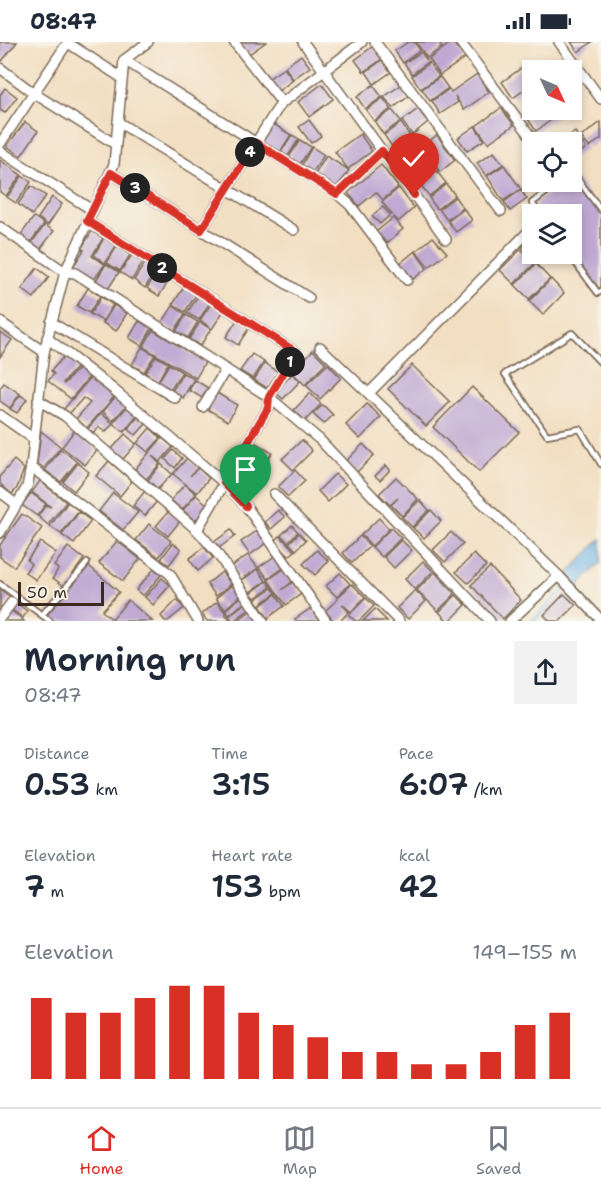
<!DOCTYPE html>
<html lang="en">
<head>
<meta charset="utf-8">
<style>
	:root { --surface:#fff; --page:#f2f2f3; --text:#1f2937; --muted:#747a83; --line:#e0e1e3; --accent:#d93025 }
	body { margin:0; font-family:"Shantell Sans",sans-serif; background:var(--page); color:var(--text); height:100vh; display:flex; flex-direction:column; font-size:22px; white-space:nowrap }
	* { box-sizing:border-box; margin:0 }
	p { font-size:20px; color:var(--muted) }
	.icon { flex:none; width:33px; height:33px; fill:none; stroke:currentColor; stroke-width:2; stroke-linecap:round; stroke-linejoin:round }
	.map { position:relative; height:579px; overflow:hidden }
	.drawer { display:flex; flex-direction:column; background:var(--surface); flex:1 }
	.drawer>* { flex:none }
	.needle { width:39px; rotate:134deg }
	.tools { position:absolute; left:522px; top:18px; display:grid; gap:12px }
	.tools a { display:grid; place-items:center; width:60px; height:60px; border-radius:0px; background:var(--surface); box-shadow:0 3px 9px #0003; font-size:30px }
	.scale { position:absolute; left:18px; bottom:15px; width:86px; box-sizing:border-box; padding-left:6px; border:3px solid #3b2a1e; border-top:0; font-size:16px; line-height:21px; white-space:nowrap; color:#3b2a1e; -webkit-text-stroke:4px #f7f3e8; paint-order:stroke }
	.pin { position:absolute; display:grid; place-items:center; width:51px; height:51px; color:#fff; margin:-62px -26px; border-radius:50% 50% 50% 0; rotate:-45deg; box-shadow:0 0 6px #0007 }
	.pin .icon { rotate:45deg }
	.km { position:absolute; width:30px; height:30px; margin:-15px; border-radius:50%; background:#222; color:#fff; font-size:16px; line-height:30px; text-align:center }
	.round { display:grid; place-items:center; flex:none; width:63px; height:63px; border-radius:0px; background:var(--page) }
	.headline { display:flex; align-items:center; justify-content:space-between; height:102px; padding:0 24px }
	h1 { font-size:33px; font-weight:600; line-height:45px }
	.figures { display:grid; grid-template-columns:repeat(3,1fr); gap:9px; height:102px; padding:6px 24px }
	.figures div { display:grid; align-content:center }
	.figures b { font-size:30px; font-weight:600 }
	.figures small { font-size:16px; font-weight:400 }
	.figures p { font-size:16px }
	.chart { height:168px; padding:12px 24px }
	.chart p { display:flex; justify-content:space-between }
	.chart svg { width:100%; height:108px; margin-top:6px; stroke:var(--accent); stroke-width:6 }
	.status { display:flex; justify-content:space-between; align-items:center; height:42px; padding:0 30px; background:var(--surface); direction:ltr }
	.status svg { height:16px; fill:currentColor }
	.tabs { display:flex; justify-content:space-around; align-items:center; height:84px; border-top:2px solid var(--line); background:var(--surface); font-size:16px; color:var(--muted) }
	.tabs a { display:grid; justify-items:center; gap:3px }
	.tabs .current { color:var(--accent) }
	.map>svg:first-child { display:block }
</style>
</head>
<body>
<div class="status"><b>08:47</b><svg viewBox="0 0 49 12"><path d="M0 12V9h3v3zM5 12V6h3v6zM10 12V3h3v9zM15 12V0h3v12zM26 1h20v11H26zM47 4h2v5h-2z"/></svg></div>
<div class="map">
<svg width="601" height="579" viewBox="0 0 601 579">
	<rect width="100%" height="100%" fill="#f7f3e8"/>
	<filter id="ink" filterUnits="userSpaceOnUse"><feTurbulence type="fractalNoise" baseFrequency=".0167" numOctaves="2"/><feDisplacementMap in="SourceGraphic" scale="12" xChannelSelector="R" yChannelSelector="G"/><feConvolveMatrix kernelMatrix="1 2 1 2 8 2 1 2 1" color-interpolation-filters="sRGB"/></filter>
	<filter id="wash" filterUnits="userSpaceOnUse"><feTurbulence type="fractalNoise" baseFrequency=".008" numOctaves="4" result="noise"/><feDisplacementMap in="SourceGraphic" scale="24" xChannelSelector="R" yChannelSelector="G"/><feGaussianBlur stdDeviation="1.35" result="paint"/><feColorMatrix in="noise" values="0 0 0 0 0 0 0 0 0 0 0 0 0 0 0 0 0 1.4 0 .05"/><feComposite in="paint" operator="in"/></filter>
	<g filter="url(#wash)">
		<rect width="100%" height="100%" fill="#f2dfc2"/>
		<path fill="#75b7ea" stroke="#587084" stroke-width="1.5" d="M 601,497 L 601,521 L 577,545 L 566,534 Z"/>
		<g fill="none" stroke-linecap="round" stroke-linejoin="round">
			<path stroke="#75b7ea" stroke-width="4" d="M 533,579 L 575,536"/>
		</g>
		<g id="blocks">
			<g fill="#bfa9d3">
				<path d="M 0,0 L 17,0 L 2,19 L 0,17 Z"/>
				<path d="M 240,0 L 266,0 L 249,12 Z"/>
				<path d="M 408,0 L 414,0 L 420,8 L 403,21 L 395,9 Z"/>
				<path d="M 416,0 L 438,0 L 442,5 L 427,16 Z"/>
				<path d="M 452,0 L 465,16 L 440,33 L 429,17 Z"/>
				<path d="M 571,0 L 592,0 L 578,10 Z"/>
				<path d="M 373,4 L 382,17 L 364,30 L 355,18 Z"/>
				<path d="M 421,10 L 428,20 L 412,32 L 404,21 Z"/>
				<path d="M 301,13 L 310,25 L 293,37 L 285,25 Z"/>
				<path d="M 382,18 L 391,30 L 374,42 L 366,30 Z"/>
				<path d="M 429,21 L 439,34 L 421,47 L 412,34 Z"/>
				<path d="M 527,22 L 532,30 L 532,42 L 513,56 L 502,40 Z"/>
				<path d="M 284,26 L 293,38 L 277,50 L 268,37 Z"/>
				<path d="M 477,32 L 489,50 L 464,68 L 455,54 L 458,60 L 440,72 L 432,59 L 449,47 L 451,50 Z"/>
				<path d="M 440,35 L 448,46 L 430,59 L 422,47 Z"/>
				<path d="M 322,42 L 333,57 L 309,75 L 298,60 Z"/>
				<path d="M 373,43 L 382,55 L 365,67 L 357,55 Z"/>
				<path d="M 401,43 L 409,54 L 393,66 L 384,55 Z"/>
				<path d="M 5,46 L 17,55 L 5,71 L 0,68 L 0,53 Z"/>
				<path d="M 383,56 L 391,67 L 374,79 L 366,68 Z"/>
				<path d="M 501,66 L 514,83 L 488,101 L 476,84 Z"/>
				<path d="M 418,67 L 428,80 L 412,93 L 402,79 Z"/>
				<path d="M 392,68 L 401,79 L 383,92 L 375,80 Z"/>
				<path d="M 534,68 L 558,68 L 561,71 L 536,89 L 526,74 Z"/>
				<path d="M 309,78 L 321,94 L 311,101 L 299,85 Z"/>
				<path d="M 25,80 L 38,89 L 21,114 L 7,104 Z"/>
				<path d="M 601,80 L 601,97 L 589,105 L 581,95 Z"/>
				<path d="M 272,81 L 291,93 L 280,110 L 261,98 Z"/>
				<path d="M 401,81 L 410,94 L 393,106 L 384,93 Z"/>
				<path d="M 475,84 L 484,98 L 467,109 L 458,96 Z"/>
				<path d="M 575,90 L 586,106 L 572,117 L 572,100 L 560,100 Z"/>
				<path d="M 360,92 L 372,109 L 348,127 L 335,110 Z"/>
				<path d="M 292,93 L 299,97 L 288,114 L 281,110 Z"/>
				<path d="M 437,93 L 455,118 L 440,130 L 430,117 L 428,118 L 446,141 L 429,154 L 412,131 L 419,126 L 412,130 L 403,119 Z"/>
				<path d="M 300,98 L 311,105 L 300,122 L 289,115 Z"/>
				<path d="M 312,105 L 324,113 L 313,130 L 302,123 Z"/>
				<path d="M 494,110 L 503,122 L 486,134 L 477,121 Z"/>
				<path d="M 326,114 L 349,128 L 344,136 L 336,145 L 315,132 Z"/>
				<path d="M 0,118 L 21,133 L 6,154 L 0,150 Z"/>
				<path d="M 381,123 L 398,145 L 383,158 L 376,150 L 359,164 L 348,151 Z"/>
				<path d="M 504,123 L 521,147 L 503,159 L 487,134 Z"/>
				<path d="M 573,133 L 601,171 L 601,245 L 597,248 L 572,213 L 572,172 L 542,172 L 534,162 L 564,140 L 572,140 L 572,134 Z"/>
				<path d="M 22,134 L 31,140 L 16,161 L 7,155 Z"/>
				<path d="M 446,142 L 455,153 L 437,167 L 429,156 Z"/>
				<path d="M 31,144 L 46,154 L 32,173 L 18,162 Z"/>
				<path d="M 399,146 L 414,166 L 398,180 L 382,160 Z"/>
				<path d="M 521,148 L 527,157 L 510,169 L 504,160 Z"/>
				<path d="M 52,155 L 62,162 L 48,183 L 38,176 Z"/>
				<path d="M 455,155 L 463,166 L 447,178 L 439,167 Z"/>
				<path d="M 383,165 L 390,173 L 380,182 L 372,174 Z"/>
				<path d="M 464,167 L 472,178 L 456,190 L 448,179 Z"/>
				<path d="M 34,175 L 44,182 L 29,202 L 19,195 Z"/>
				<path d="M 393,176 L 403,187 L 387,201 L 376,190 Z"/>
				<path d="M 45,183 L 54,189 L 39,209 L 30,203 Z"/>
				<path d="M 92,189 L 103,196 L 92,214 L 105,222 L 93,239 L 72,226 L 84,208 L 81,207 Z"/>
				<path d="M 433,195 L 447,211 L 429,225 L 416,209 Z"/>
				<path d="M 532,195 L 532,212 L 542,212 L 536,218 L 522,205 Z"/>
				<path d="M 104,196 L 116,204 L 105,221 L 94,213 Z"/>
				<path d="M 117,204 L 130,213 L 120,229 L 107,221 Z"/>
				<path d="M 521,207 L 535,221 L 514,242 L 500,228 Z"/>
				<path d="M 415,209 L 427,226 L 412,238 L 399,222 Z"/>
				<path d="M 132,213 L 143,220 L 132,238 L 120,230 Z"/>
				<path d="M 145,221 L 156,229 L 145,246 L 134,238 Z"/>
				<path d="M 106,222 L 119,230 L 108,247 L 95,240 Z"/>
				<path d="M 536,222 L 550,237 L 529,257 L 515,243 Z"/>
				<path d="M 37,226 L 49,235 L 34,256 L 22,247 Z"/>
				<path d="M 158,229 L 170,237 L 159,254 L 147,246 Z"/>
				<path d="M 551,237 L 564,251 L 543,273 L 529,259 Z"/>
				<path d="M 184,245 L 196,253 L 185,270 L 173,262 Z"/>
				<path d="M 88,246 L 100,254 L 89,271 L 77,264 Z"/>
				<path d="M 198,254 L 209,262 L 199,278 L 187,271 Z"/>
				<path d="M 101,255 L 113,263 L 103,279 L 90,272 Z"/>
				<path d="M 211,262 L 223,270 L 212,287 L 200,278 Z"/>
				<path d="M 114,263 L 127,271 L 116,289 L 103,281 Z"/>
				<path d="M 173,264 L 185,272 L 175,289 L 162,281 Z"/>
				<path d="M 186,273 L 198,280 L 188,296 L 176,289 Z"/>
				<path d="M 237,278 L 249,286 L 238,303 L 226,295 Z"/>
				<path d="M 139,279 L 152,286 L 142,304 L 129,296 Z"/>
				<path d="M 200,280 L 211,287 L 200,304 L 189,297 Z"/>
				<path d="M 153,288 L 205,320 L 196,336 L 143,305 Z"/>
				<path d="M 0,290 L 12,298 L 0,315 Z"/>
				<path d="M 142,305 L 155,313 L 144,330 L 132,323 Z"/>
				<path d="M 313,308 L 326,321 L 305,343 L 292,330 Z"/>
				<path d="M 252,312 L 264,320 L 253,337 L 240,329 Z"/>
				<path d="M 64,314 L 77,325 L 63,341 L 64,342 L 79,326 L 89,335 L 71,357 L 48,339 L 54,332 L 51,329 Z"/>
				<path d="M 156,314 L 168,321 L 158,339 L 145,331 Z"/>
				<path d="M 265,321 L 278,330 L 267,346 L 254,338 Z"/>
				<path d="M 169,322 L 182,330 L 171,347 L 158,340 Z"/>
				<path d="M 328,322 L 341,336 L 320,357 L 306,343 Z"/>
				<path d="M 412,323 L 450,360 L 426,384 L 388,347 Z"/>
				<path d="M 183,331 L 194,337 L 183,356 L 172,349 Z"/>
				<path d="M 292,332 L 300,339 L 283,357 L 275,350 Z"/>
				<path d="M 91,335 L 114,355 L 86,387 L 75,378 L 90,361 L 83,356 L 69,372 L 63,368 Z"/>
				<path d="M 195,338 L 208,346 L 202,356 L 189,348 Z"/>
				<path d="M 4,341 L 20,352 L 10,366 L 0,359 L 0,346 Z"/>
				<path d="M 472,345 L 519,390 L 479,430 L 433,385 Z"/>
				<path d="M 217,351 L 237,363 L 228,379 L 207,367 Z"/>
				<path d="M 310,351 L 321,362 L 305,379 L 294,368 Z"/>
				<path d="M 20,353 L 27,357 L 17,371 L 10,367 Z"/>
				<path d="M 115,355 L 126,364 L 113,379 L 103,370 Z"/>
				<path d="M 367,362 L 381,375 L 360,397 L 346,383 Z"/>
				<path d="M 323,363 L 333,373 L 324,382 L 313,372 Z"/>
				<path d="M 127,365 L 137,374 L 124,390 L 113,381 Z"/>
				<path d="M 101,371 L 113,382 L 105,390 L 99,385 L 92,393 L 87,388 Z"/>
				<path d="M 138,375 L 146,382 L 136,393 L 128,387 Z"/>
				<path d="M 150,386 L 161,396 L 148,410 L 137,401 Z"/>
				<path d="M 41,389 L 61,405 L 44,426 L 37,421 Z"/>
				<path d="M 74,389 L 97,408 L 85,423 L 62,405 Z"/>
				<path d="M 125,392 L 136,402 L 123,417 L 111,408 Z"/>
				<path d="M 162,396 L 173,405 L 160,420 L 152,414 L 160,422 L 146,437 L 135,427 Z"/>
				<path d="M 302,398 L 312,409 L 293,428 L 282,417 Z"/>
				<path d="M 256,401 L 272,411 L 258,434 L 243,425 Z"/>
				<path d="M 363,402 L 374,413 L 356,431 L 345,420 Z"/>
				<path d="M 61,407 L 77,420 L 61,440 L 45,428 Z"/>
				<path d="M 173,408 L 182,416 L 175,426 L 165,417 Z"/>
				<path d="M 187,416 L 198,425 L 190,434 L 198,426 L 209,436 L 197,451 L 173,432 Z"/>
				<path d="M 14,418 L 24,427 L 17,446 L 12,452 L 0,442 L 0,434 Z"/>
				<path d="M 109,419 L 132,439 L 120,454 L 96,434 Z"/>
				<path d="M 78,421 L 89,430 L 74,449 L 63,440 Z"/>
				<path d="M 161,422 L 172,432 L 158,447 L 148,438 Z"/>
				<path d="M 386,423 L 390,428 L 380,438 L 375,434 Z"/>
				<path d="M 295,428 L 305,439 L 288,455 L 278,445 Z"/>
				<path d="M 335,432 L 346,442 L 328,460 L 318,449 Z"/>
				<path d="M 396,435 L 418,457 L 402,474 L 391,463 L 398,456 L 390,463 L 379,452 Z"/>
				<path d="M 40,439 L 66,460 L 48,483 L 38,474 L 46,463 L 51,465 L 32,450 Z"/>
				<path d="M 185,442 L 196,452 L 182,468 L 171,458 Z"/>
				<path d="M 145,449 L 157,459 L 145,474 L 133,464 Z"/>
				<path d="M 31,451 L 46,462 L 37,474 L 22,463 Z"/>
				<path d="M 113,451 L 138,470 L 123,488 L 99,469 Z"/>
				<path d="M 196,453 L 208,463 L 195,479 L 183,468 Z"/>
				<path d="M 420,458 L 429,468 L 412,485 L 402,475 Z"/>
				<path d="M 68,460 L 79,469 L 61,492 L 50,484 Z"/>
				<path d="M 278,468 L 285,475 L 271,487 L 265,480 Z"/>
				<path d="M 431,468 L 441,479 L 424,496 L 413,486 Z"/>
				<path d="M 169,469 L 180,479 L 168,494 L 156,484 Z"/>
				<path d="M 79,470 L 91,479 L 74,502 L 62,493 Z"/>
				<path d="M 22,472 L 42,486 L 14,525 L 0,515 L 0,503 Z"/>
				<path d="M 379,476 L 389,487 L 372,504 L 361,493 Z"/>
				<path d="M 149,482 L 171,499 L 159,515 L 136,498 Z"/>
				<path d="M 292,483 L 298,490 L 288,500 L 281,493 Z"/>
				<path d="M 391,486 L 401,496 L 382,515 L 372,505 Z"/>
				<path d="M 231,488 L 235,494 L 219,506 L 214,500 Z"/>
				<path d="M 257,489 L 266,501 L 250,513 L 241,500 Z"/>
				<path d="M 451,490 L 463,502 L 445,520 L 433,508 Z"/>
				<path d="M 299,491 L 306,498 L 296,508 L 289,501 Z"/>
				<path d="M 280,494 L 295,509 L 289,514 L 274,500 Z"/>
				<path d="M 360,494 L 370,504 L 352,521 L 343,511 Z"/>
				<path d="M 401,498 L 412,508 L 394,526 L 384,515 Z"/>
				<path d="M 117,499 L 140,517 L 123,539 L 99,521 Z"/>
				<path d="M 40,500 L 56,511 L 36,538 L 25,530 L 31,522 L 27,518 Z"/>
				<path d="M 173,501 L 181,507 L 169,523 L 161,517 Z"/>
				<path d="M 68,505 L 84,517 L 64,544 L 53,536 L 58,527 L 54,524 Z"/>
				<path d="M 204,505 L 213,516 L 198,529 L 189,517 Z"/>
				<path d="M 317,508 L 329,519 L 315,533 L 303,522 Z"/>
				<path d="M 474,512 L 486,524 L 468,541 L 456,530 Z"/>
				<path d="M 248,513 L 258,526 L 241,538 L 232,524 Z"/>
				<path d="M 275,514 L 283,526 L 268,537 L 259,525 Z"/>
				<path d="M 423,519 L 433,529 L 415,548 L 405,537 Z"/>
				<path d="M 89,524 L 119,550 L 102,569 L 112,577 L 128,558 L 152,579 L 54,579 L 47,573 Z"/>
				<path d="M 490,525 L 521,558 L 503,577 L 471,543 Z"/>
				<path d="M 154,527 L 161,533 L 143,554 L 136,548 Z"/>
				<path d="M 258,527 L 266,539 L 250,550 L 241,539 Z"/>
				<path d="M 284,527 L 293,539 L 282,548 L 293,540 L 301,552 L 286,563 L 268,538 Z"/>
				<path d="M 222,530 L 231,542 L 216,554 L 207,542 Z"/>
				<path d="M 435,530 L 455,552 L 438,569 L 417,548 Z"/>
				<path d="M 340,531 L 350,542 L 337,555 L 326,544 Z"/>
				<path d="M 162,536 L 170,543 L 153,563 L 145,555 Z"/>
				<path d="M 267,539 L 271,545 L 255,556 L 251,551 Z"/>
				<path d="M 352,542 L 365,555 L 351,570 L 342,562 L 349,570 L 340,579 L 334,579 L 325,569 L 338,557 L 337,556 Z"/>
				<path d="M 232,543 L 240,554 L 225,567 L 216,556 Z"/>
				<path d="M 272,546 L 276,551 L 259,563 L 255,558 Z"/>
				<path d="M 0,548 L 11,556 L 0,570 Z"/>
				<path d="M 415,548 L 426,559 L 408,577 L 397,566 Z"/>
				<path d="M 276,552 L 284,564 L 268,576 L 260,564 Z"/>
				<path d="M 564,552 L 576,563 L 560,579 L 550,579 L 544,573 Z"/>
				<path d="M 456,553 L 466,563 L 450,579 L 448,579 L 439,570 Z"/>
				<path d="M 241,555 L 245,560 L 229,573 L 225,568 Z"/>
				<path d="M 366,556 L 374,564 L 359,579 L 355,579 L 349,573 Z"/>
				<path d="M 177,558 L 184,566 L 168,579 L 165,579 L 161,574 Z"/>
				<path d="M 15,560 L 27,569 L 23,576 L 10,566 Z"/>
				<path d="M 217,560 L 226,571 L 225,572 L 231,578 L 229,579 L 207,579 L 202,572 Z"/>
				<path d="M 245,561 L 250,567 L 233,579 L 229,574 Z"/>
				<path d="M 311,566 L 320,577 L 317,579 L 296,579 L 295,577 Z"/>
				<path d="M 9,567 L 22,577 L 24,579 L 7,579 L 3,576 Z"/>
				<path d="M 375,567 L 387,579 L 363,579 Z"/>
				<path d="M 250,569 L 258,579 L 237,579 Z"/>
			</g>
		</g>
	</g>
	<g filter="url(#ink)">
		<use href="#blocks" fill-opacity="0" stroke="#7b6957" stroke-width="1.5"/>
		<g fill="none" stroke-linecap="round" stroke-linejoin="round">
			<defs>
				<g id="service">
					<path d="M 572,132 L 573,131 L 601,168"/>
					<path d="M 540,172 L 532,161 L 560,140"/>
					<path d="M 569,212 L 598,251 L 601,249"/>
					<path d="M 601,321 L 572,291 L 505,332 L 547,393 L 580,387 L 601,422"/>
					<path d="M 0,542 L 50,579"/>
					<path d="M 42,573 L 87,521"/>
				</g>
				<g id="minor">
					<path d="M 234,0 L 282,61"/>
					<path d="M 303,0 L 446,197"/>
					<path d="M 375,0 L 501,169"/>
					<path d="M 460,0 L 535,100"/>
					<path d="M 559,0 L 601,57"/>
					<path d="M 68,1 L 122,36"/>
					<path d="M 124,18 L 335,150 L 350,163 L 407,238"/>
					<path d="M 0,26 L 35,52 L 115,102"/>
					<path d="M 118,80 L 294,188"/>
					<path d="M 0,102 L 68,0"/>
					<path d="M 0,109 L 92,168"/>
					<path d="M 111,131 L 309,256"/>
					<path d="M 337,152 L 382,109"/>
					<path d="M 87,179 L 296,310 L 269,355 L 268,366 L 197,488"/>
					<path d="M 0,185 L 65,230 L 75,231 L 269,355 L 320,398 L 490,579"/>
					<path d="M 201,188 L 276,69 L 282,61 L 362,0"/>
					<path d="M 0,280 L 44,310"/>
					<path d="M 51,280 L 175,356"/>
					<path d="M 47,296 L 113,347 L 224,441 L 246,464 L 326,579"/>
					<path d="M 320,305 L 559,534 L 601,578"/>
					<path d="M 369,351 L 532,186"/>
					<path d="M 38,358 L 65,374 L 197,488 L 217,511 L 263,579"/>
					<path d="M 203,365 L 226,327"/>
					<path d="M 0,373 L 34,397"/>
					<path d="M 31,425 L 170,532 L 198,579"/>
					<path d="M 0,450 L 16,462"/>
					<path d="M 274,452 L 399,579"/>
					<path d="M 0,491 L 27,445 L 31,425 L 44,310 L 65,230 L 114,122 L 124,18 L 148,0"/>
					<path d="M 0,576 L 12,560"/>
					<path d="M 510,579 L 559,534"/>
				</g>
			</defs>
			<use href="#service" stroke="#7b6957" stroke-width="8"/>
			<use href="#minor" stroke="#7b6957" stroke-width="12"/>
			<use href="#service" stroke="#fff" stroke-width="4.5"/>
			<use href="#minor" stroke="#fff" stroke-width="9"/>
		</g>
	</g>
	<g fill="none" stroke-linecap="round" stroke-linejoin="round" filter="url(#ink)">
		<defs>
			<path id="route" d="M 246,464 L 224,441 L 268,366 L 269,355 L 296,310 L 87,179 L 111,131 L 201,188 L 256,101 L 337,152 L 382,109 L 414,153"/>
		</defs>
		<use href="#route" stroke="#fff" stroke-width="12"/>
		<use href="#route" stroke="#d93025" stroke-width="8"/>
	</g>
</svg>
<div class="tools">
<a><svg class="needle" viewBox="-14 -14 28 28"><path d="M0-13l5 13h-10z" fill="#e53935"/><path d="M0 13l5-13h-10z" fill="#747a83"/></svg></a>
<a><svg class="icon" aria-label="locate" viewBox="0 0 24 24"><circle cx="12" cy="12" r="6"/><path d="M12 2v4M12 18v4M2 12h4M18 12h4"/></svg></a>
<a><svg class="icon" aria-label="layers" viewBox="0 0 24 24"><path d="M12 4l9 5-9 5-9-5zM3 14l9 5 9-5"/></svg></a>
</div>
<div class="scale">50 m</div>
<div class="pin" style="left:246px;top:464px;background:#1e9e55"><svg class="icon" aria-label="arrive" viewBox="0 0 24 24"><path d="M6 21V4h12l-3 4 3 4H6"/></svg></div>
<div class="pin" style="left:414px;top:153px;background:#d93025"><svg class="icon" aria-label="check" viewBox="0 0 24 24"><path d="M5 12l5 5 9-10"/></svg></div>
<b class="km" style="left:290px;top:320px">1</b>
<b class="km" style="left:162px;top:226px">2</b>
<b class="km" style="left:135px;top:146px">3</b>
<b class="km" style="left:250px;top:110px">4</b>
</div>
<section class="drawer">
<div class="headline"><div><h1>Morning run</h1><p>08:47</p></div><a class="round"><svg class="icon" aria-label="share" viewBox="0 0 24 24"><path d="M12 15V3M7 8l5-5 5 5M5 13v7h14v-7"/></svg></a></div>
<div class="figures">
<div><p>Distance</p><b>0.53<small> km</small></b></div>
<div><p>Time</p><b>3:15</b></div>
<div><p>Pace</p><b>6:07<small> /km</small></b></div>
</div>
<div class="figures">
<div><p>Elevation</p><b>7<small> m</small></b></div>
<div><p>Heart rate</p><b>153<small> bpm</small></b></div>
<div><p>kcal</p><b>42</b></div>
</div>
<div class="chart"><p><span>Elevation</span>149–155 m</p>
<svg viewBox="0 0 160 44" preserveAspectRatio="none"><path d="M5 44V11M15 44V17M25 44V17M35 44V11M45 44V6M55 44V6M65 44V17M75 44V22M85 44V27M95 44V33M105 44V33M115 44V38M125 44V38M135 44V33M145 44V22M155 44V17"/></svg>
</div>
</section>
<nav class="tabs">
<a class="current"><svg class="icon" aria-label="home" viewBox="0 0 24 24"><path d="M3 11l9-7 9 7M6 9v11h12V9"/></svg>Home</a>
<a><svg class="icon" aria-label="map" viewBox="0 0 24 24"><path d="M3 6l6-2 6 2 6-2v14l-6 2-6-2-6 2zM9 4v14M15 6v14"/></svg>Map</a>
<a><svg class="icon" aria-label="saved" viewBox="0 0 24 24"><path d="M7 4h10v16l-5-4-5 4z"/></svg>Saved</a>
</nav>
</body>
</html>
